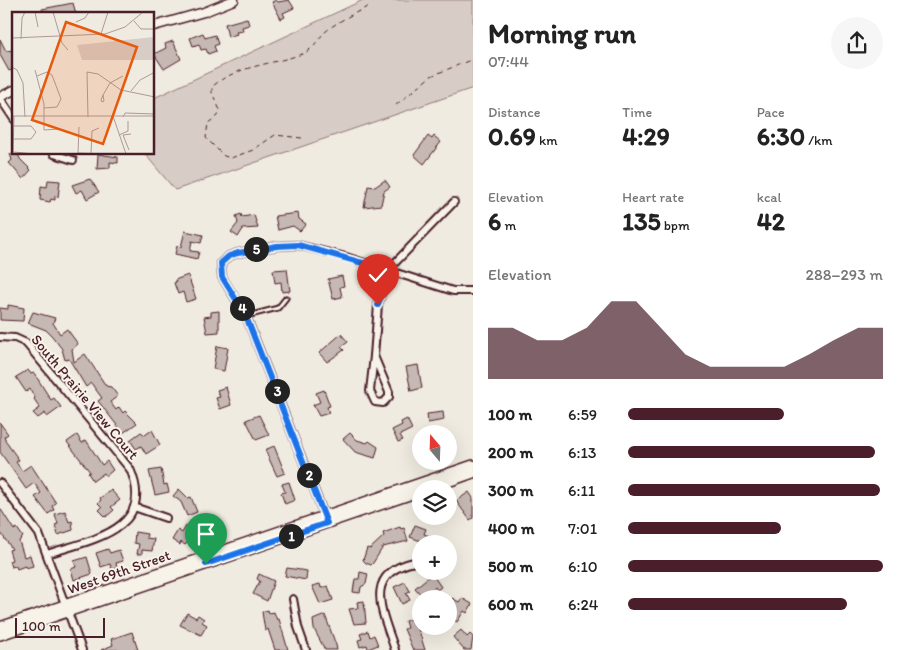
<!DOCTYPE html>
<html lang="en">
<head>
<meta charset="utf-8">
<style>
	:root { --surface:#fff; --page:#f6f6f6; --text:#222; --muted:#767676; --accent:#4a1f2b }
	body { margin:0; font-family:Itim,sans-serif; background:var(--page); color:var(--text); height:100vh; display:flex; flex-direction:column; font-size:19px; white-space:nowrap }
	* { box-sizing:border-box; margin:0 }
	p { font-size:16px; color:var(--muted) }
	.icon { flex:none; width:28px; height:28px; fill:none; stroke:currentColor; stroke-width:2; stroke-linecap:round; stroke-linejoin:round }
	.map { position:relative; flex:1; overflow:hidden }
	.side { display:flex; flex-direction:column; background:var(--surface); width:425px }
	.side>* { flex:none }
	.needle { width:32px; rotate:341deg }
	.tools { position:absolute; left:412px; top:425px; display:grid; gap:10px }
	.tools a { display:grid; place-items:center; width:45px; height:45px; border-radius:50%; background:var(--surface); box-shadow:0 5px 20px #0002; font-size:25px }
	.scale { position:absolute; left:15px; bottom:12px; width:90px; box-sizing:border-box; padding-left:5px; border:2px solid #4a1f2b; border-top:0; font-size:14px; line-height:18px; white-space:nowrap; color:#4a1f2b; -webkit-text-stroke:4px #f7f3e8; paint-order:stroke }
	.pin { position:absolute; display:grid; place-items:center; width:42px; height:42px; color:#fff; margin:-51px -21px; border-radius:50% 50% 50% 0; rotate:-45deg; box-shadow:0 0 5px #0007 }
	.pin .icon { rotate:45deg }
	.km { position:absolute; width:25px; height:25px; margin:-12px; border-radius:50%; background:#222; color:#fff; font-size:14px; line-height:25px; text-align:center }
	.round { display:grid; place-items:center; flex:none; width:52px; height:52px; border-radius:26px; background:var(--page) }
	.head { display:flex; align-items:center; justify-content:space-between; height:85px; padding:0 15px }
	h1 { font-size:28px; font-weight:800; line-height:38px }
	.stats { display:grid; grid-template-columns:repeat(3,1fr); gap:8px; height:85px; padding:5px 15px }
	.stats div { display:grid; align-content:center }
	.stats b { font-size:25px; font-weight:800 }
	.stats small { font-size:14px; font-weight:400 }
	.stats p { font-size:14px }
	.chart { height:140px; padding:10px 15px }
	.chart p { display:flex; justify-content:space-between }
	.chart svg { width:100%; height:90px; margin-top:5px; fill:var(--accent); opacity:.7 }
	ul { padding:0 15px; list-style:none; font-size:16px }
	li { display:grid; grid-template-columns:80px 60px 1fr; align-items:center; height:38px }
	li i { height:12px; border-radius:6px; background:var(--accent) }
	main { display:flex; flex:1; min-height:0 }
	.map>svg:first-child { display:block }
</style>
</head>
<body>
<main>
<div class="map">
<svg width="473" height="650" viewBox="0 0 473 650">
	<rect width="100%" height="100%" fill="#f0ebe0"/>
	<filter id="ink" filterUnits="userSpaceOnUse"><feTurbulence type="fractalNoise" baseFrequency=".02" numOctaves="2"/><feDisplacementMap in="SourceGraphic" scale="10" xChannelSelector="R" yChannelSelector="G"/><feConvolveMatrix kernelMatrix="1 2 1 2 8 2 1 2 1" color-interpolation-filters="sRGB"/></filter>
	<g filter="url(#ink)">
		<path fill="#d8cdc6" stroke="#917678" d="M 363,0 L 473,0 L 473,88 L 175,190 L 145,154 L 154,154 L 154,98 Z"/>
		<g fill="#c6b8b3" stroke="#4a1f2b">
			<path d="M 276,0 L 278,2 L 289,0 L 294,8 L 283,13 L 285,17 L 281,19 L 272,2 Z"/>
			<path d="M 73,3 L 76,14 L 43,14 L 42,9 Z"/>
			<path d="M 247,18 L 249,25 L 242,27 L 243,31 L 236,32 L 237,34 L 228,37 L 225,24 Z"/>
			<path d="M 203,33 L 205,38 L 215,35 L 218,44 L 214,46 L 216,51 L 208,54 L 206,49 L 201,50 L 199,44 L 193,46 L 190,38 Z"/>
			<path d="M 0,39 L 6,51 L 14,50 L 14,69 L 9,71 L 0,55 Z"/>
			<path d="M 173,41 L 181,59 L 164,69 L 154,54 L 166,48 L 165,44 Z"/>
			<path d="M 428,136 L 432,139 L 434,136 L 441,142 L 424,164 L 414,155 Z"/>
			<path d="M 10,154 L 18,154 L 20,159 L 31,170 L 23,179 L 9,163 L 12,160 Z"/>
			<path d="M 98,154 L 118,157 L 118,163 L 110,162 L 110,168 L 97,169 Z"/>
			<path d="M 90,179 L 99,192 L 87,199 L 82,190 L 76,193 L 72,185 Z"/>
			<path d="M 48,180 L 60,181 L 58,197 L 55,196 L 55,200 L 51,199 L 50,202 L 40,200 L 41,186 L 47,187 Z"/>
			<path d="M 385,180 L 390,187 L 384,191 L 381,205 L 364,207 L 368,186 L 375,187 Z"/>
			<path d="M 298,213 L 299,219 L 306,224 L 300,231 L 293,226 L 278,230 L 275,216 Z"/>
			<path d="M 241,214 L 242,217 L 254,215 L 258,228 L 243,229 L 238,237 L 231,232 L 238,223 L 236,216 Z"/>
			<path d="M 185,231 L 203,235 L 201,243 L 192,241 L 190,251 L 199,252 L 197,259 L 175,254 L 177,246 L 181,247 Z"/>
			<path d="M 287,269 L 290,291 L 282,292 L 281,282 L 275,283 L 273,270 Z"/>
			<path d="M 188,275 L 196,299 L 186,302 L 183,292 L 178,294 L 174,283 L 176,282 L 175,280 Z"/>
			<path d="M 342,276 L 344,286 L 340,287 L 342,297 L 333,299 L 328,279 Z"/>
			<path d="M 8,305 L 24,308 L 23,321 L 0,320 L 0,308 L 8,309 Z"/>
			<path d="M 219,311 L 219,332 L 207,333 L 204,317 L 211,316 L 211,312 Z"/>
			<path d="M 33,312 L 55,318 L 53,323 L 60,334 L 67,329 L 78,344 L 72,349 L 74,362 L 85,354 L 106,386 L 111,387 L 118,396 L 110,402 L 116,410 L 119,407 L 123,413 L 125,411 L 137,423 L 123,433 L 98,401 L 102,398 L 91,383 L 86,387 L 69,359 L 65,360 L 62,349 L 52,336 L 46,330 L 28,323 Z"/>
			<path d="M 341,334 L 348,342 L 341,347 L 344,350 L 327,362 L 319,353 Z"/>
			<path d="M 217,346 L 228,348 L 224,371 L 213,369 Z"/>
			<path d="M 418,365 L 422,388 L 411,391 L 406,367 Z"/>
			<path d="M 28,370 L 31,374 L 34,373 L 51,400 L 54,398 L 61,407 L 47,417 L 45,413 L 38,418 L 33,413 L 40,408 L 34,399 L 35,398 L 30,389 L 26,392 L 16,377 Z"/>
			<path d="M 226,387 L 231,405 L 220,409 L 216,398 L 220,397 L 217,390 Z"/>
			<path d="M 324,390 L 330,406 L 327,407 L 329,413 L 319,416 L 313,405 L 320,402 L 316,393 Z"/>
			<path d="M 443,412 L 444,420 L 428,423 L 427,414 Z"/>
			<path d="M 259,415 L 269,435 L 256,440 L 246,420 Z"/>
			<path d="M 407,419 L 412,429 L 400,435 L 403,440 L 398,442 L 392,430 L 402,425 L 401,422 Z"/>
			<path d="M 0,423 L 8,434 L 4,437 L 6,442 L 19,460 L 16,462 L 22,471 L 31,465 L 56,503 L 52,506 L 54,510 L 48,514 L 35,497 L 41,493 L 34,483 L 26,489 L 0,452 Z"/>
			<path d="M 152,430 L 160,445 L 146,454 L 141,446 L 136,449 L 130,440 L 141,432 L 145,435 Z"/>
			<path d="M 350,433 L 357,440 L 367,443 L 369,441 L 378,447 L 375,458 L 355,452 L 343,439 Z"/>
			<path d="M 77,435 L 82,443 L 86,440 L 102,465 L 107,461 L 113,470 L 106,476 L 104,473 L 93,481 L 88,473 L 90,472 L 67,442 Z"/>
			<path d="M 274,446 L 285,473 L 277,476 L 265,450 Z"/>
			<path d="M 161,469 L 164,485 L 167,484 L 169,492 L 155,495 L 149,471 Z"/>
			<path d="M 289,482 L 295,500 L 285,504 L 281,493 L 285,492 L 282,484 Z"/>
			<path d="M 179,489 L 188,498 L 191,497 L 197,512 L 187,516 L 181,502 L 173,496 Z"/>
			<path d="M 111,490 L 120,500 L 111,507 L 114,510 L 106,517 L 99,510 L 102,507 L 98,503 L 101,500 L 100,498 Z"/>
			<path d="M 469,492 L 473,498 L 473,518 L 470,520 L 456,501 Z"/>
			<path d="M 0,508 L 14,530 L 17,528 L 23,537 L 19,541 L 24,557 L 30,555 L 33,566 L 26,568 L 25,566 L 17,569 L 16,566 L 11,567 L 9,561 L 12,560 L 9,550 L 12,549 L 0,532 Z"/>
			<path d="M 65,511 L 69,522 L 72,521 L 73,530 L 58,535 L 55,525 L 58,524 L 55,514 Z"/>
			<path d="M 415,525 L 426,529 L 424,534 L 432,537 L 429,544 L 410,537 Z"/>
			<path d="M 186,526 L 197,533 L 190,543 L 188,542 L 185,545 L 181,542 L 180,545 L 172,540 L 178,530 L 182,533 Z"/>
			<path d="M 400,527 L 401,529 L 404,528 L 408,541 L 383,547 L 373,563 L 371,565 L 366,563 L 363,560 L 367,548 L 370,549 L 384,536 L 383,533 Z"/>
			<path d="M 135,532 L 147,534 L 146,538 L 154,539 L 152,551 L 142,550 L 142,554 L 137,554 L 139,544 L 134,543 Z"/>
			<path d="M 108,549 L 110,553 L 119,550 L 123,561 L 116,563 L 117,568 L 112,570 L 110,564 L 101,567 L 96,553 Z"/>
			<path d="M 87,557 L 92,574 L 74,580 L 71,569 L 76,567 L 74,561 Z"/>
			<path d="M 287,568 L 307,571 L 306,580 L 285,576 Z"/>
			<path d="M 360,572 L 368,574 L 366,584 L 361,587 L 360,593 L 353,592 L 355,579 L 359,579 Z"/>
			<path d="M 259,574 L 274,581 L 267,601 L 253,594 L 260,581 L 257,579 Z"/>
			<path d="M 432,574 L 441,587 L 437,590 L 435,587 L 423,597 L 415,588 Z"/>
			<path d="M 405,582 L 410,591 L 406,593 L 410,600 L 402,604 L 394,587 Z"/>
			<path d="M 320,584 L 321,588 L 328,586 L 333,600 L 320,604 L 312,586 Z"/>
			<path d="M 452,598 L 459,602 L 462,598 L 472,604 L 467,613 L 464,611 L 457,622 L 449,617 L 449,611 L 452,606 L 449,603 Z"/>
			<path d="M 364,601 L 366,623 L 354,624 L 349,609 L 358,608 L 357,602 Z"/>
			<path d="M 268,610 L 269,613 L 274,612 L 277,620 L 279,619 L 288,650 L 275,650 L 268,629 L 265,631 L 262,612 Z"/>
			<path d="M 187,613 L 196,618 L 198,615 L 204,619 L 202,622 L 207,625 L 201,635 L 180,625 Z"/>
			<path d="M 325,615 L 336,645 L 337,650 L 325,650 L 314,629 L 313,620 Z"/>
			<path d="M 414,618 L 420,634 L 425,650 L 413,650 L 404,629 L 407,628 L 405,621 Z"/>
			<path d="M 461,630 L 467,637 L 470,634 L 473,637 L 471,650 L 464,650 L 453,637 Z"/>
			<path d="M 368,631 L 370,637 L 374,635 L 378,645 L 368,649 L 367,645 L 360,647 L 358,640 L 362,639 L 360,634 Z"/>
			<path d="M 132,632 L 138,650 L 101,650 L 113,645 L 111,639 Z"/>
		</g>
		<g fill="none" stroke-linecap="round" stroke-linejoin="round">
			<defs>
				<path id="service" d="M 247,316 L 278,308 L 286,298"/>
				<g id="minor">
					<path d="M 0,98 L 14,119"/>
					<path d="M 54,154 L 73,160"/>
					<path d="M 0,337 L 15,338 L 26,343 L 130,469 C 157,530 90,540 47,554"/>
					<path d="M 374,356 L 378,305 L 388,270 L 454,202"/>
					<path d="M 374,356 L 389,392 L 389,397 L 383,403 L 375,402 L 370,391 Z"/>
					<path d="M 0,483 L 39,534 L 82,650"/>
					<path d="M 134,507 L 166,518"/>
					<path d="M 326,520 L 246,316 L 222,277 L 221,263 L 229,256 L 238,253 L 277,246 L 298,245 L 346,257 L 453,291 L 473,291"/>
					<path d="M 293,599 L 298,627 L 306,650"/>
					<path d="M 395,650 C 383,613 361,574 414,562"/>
				</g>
				<g id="tertiary">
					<path d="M 154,26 L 204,12 L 234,0"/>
					<path d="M 0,97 L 14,90"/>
				</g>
				<g id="secondary">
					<path d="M 428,489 L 473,473"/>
					<path d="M 0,627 L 473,465"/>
					<path d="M 0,635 L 421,491"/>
				</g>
			</defs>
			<use href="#service" stroke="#4a1f2b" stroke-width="7"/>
			<use href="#minor" stroke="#4a1f2b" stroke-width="10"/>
			<use href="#tertiary" stroke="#4a1f2b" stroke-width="11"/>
			<use href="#secondary" stroke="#4a1f2b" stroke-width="12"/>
			<g stroke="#4a1f2b" stroke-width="1" stroke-dasharray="5 4" stroke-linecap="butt">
				<path d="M 396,105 L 431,76 L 473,59"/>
				<path d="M 302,138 L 275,135 L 253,150 L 231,158 L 224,156 L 206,138 L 208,123 L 218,116 L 220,110 L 212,93 L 212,87 C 234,66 275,64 302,54 C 313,50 317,40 324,33 C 337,21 356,13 371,5"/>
			</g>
			<use href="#service" stroke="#f7f3e8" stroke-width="3"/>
			<use href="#minor" stroke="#f7f3e8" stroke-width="6"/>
			<use href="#tertiary" stroke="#f7f3e8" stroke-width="8"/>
			<use href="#secondary" stroke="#f7f3e8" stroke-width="9"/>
		</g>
	</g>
	<g fill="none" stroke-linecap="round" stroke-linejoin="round" filter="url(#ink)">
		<defs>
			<path id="route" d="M 206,564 L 327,523 L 245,314 L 222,277 L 221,263 L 229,256 L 238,253 L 277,246 L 298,245 L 388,270 L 378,305"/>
		</defs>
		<use href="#route" stroke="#fff" stroke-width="10"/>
		<use href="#route" stroke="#1a73e8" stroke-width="6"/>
	</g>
	<g text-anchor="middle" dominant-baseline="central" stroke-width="4" stroke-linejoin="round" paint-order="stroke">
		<g font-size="15" fill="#4a1f2b" stroke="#f7f3e8">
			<text transform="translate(85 397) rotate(50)">South Prairie View Court</text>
			<text transform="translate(119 572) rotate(-19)">West 69th Street</text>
		</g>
	</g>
	<g transform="translate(12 12)">
		<rect width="142" height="142" fill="#f0ebe0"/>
		<path d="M 142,25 L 142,48 L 70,48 L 65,33 Z" fill="#d8cdc6"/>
		<path fill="none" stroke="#ae9998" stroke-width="1" d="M 23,0 L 26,15M 41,0 L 50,31 L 56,38M 122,9 L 129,17 L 143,17M 64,10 L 73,6 L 77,0M 89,22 L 96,0M 0,26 L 93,22 L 113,15 L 131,0M 9,27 L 10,6 L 13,0M 0,55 L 5,58 L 11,71 L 13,105M 23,58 L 32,92 L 32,118 L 47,117M 25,64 L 35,60 L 40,63 L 49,87 L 45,95 L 32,96M 119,79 L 128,68 L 143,60M 91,83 L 98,71 L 111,64M 91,83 L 92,89 L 90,90 L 89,88 ZM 0,104 L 143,104M 101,104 L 114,142M 76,105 L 75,60 L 86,62 L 109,78 L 143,85M 111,105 L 113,101 L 143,102M 0,114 L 19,114 L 24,120 L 19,127 L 0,127M 107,123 L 116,119 L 116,109M 117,138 L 111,123 L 119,122M 2,140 L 22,142M 66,141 L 92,142M 1,142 L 2,104M 66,142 L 67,115M 79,142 L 80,119 L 87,116"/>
		<path fill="#e8590c" fill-opacity="0.15" stroke="#e8590c" stroke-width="2.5" d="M 54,10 L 125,35 L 91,132 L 20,108 Z"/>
		<rect width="142" height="142" fill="none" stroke="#4a1f2b" stroke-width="2.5"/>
	</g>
</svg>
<div class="tools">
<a><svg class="needle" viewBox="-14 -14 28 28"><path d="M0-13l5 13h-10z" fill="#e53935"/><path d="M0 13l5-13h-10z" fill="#767676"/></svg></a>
<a><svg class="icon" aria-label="layers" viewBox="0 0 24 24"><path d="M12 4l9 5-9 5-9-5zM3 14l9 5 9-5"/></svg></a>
<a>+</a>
<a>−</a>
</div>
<div class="scale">100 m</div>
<div class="pin" style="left:206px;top:564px;background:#1e9e55"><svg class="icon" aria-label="arrive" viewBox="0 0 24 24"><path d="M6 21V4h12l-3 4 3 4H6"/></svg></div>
<div class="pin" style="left:378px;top:305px;background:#d93025"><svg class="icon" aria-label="check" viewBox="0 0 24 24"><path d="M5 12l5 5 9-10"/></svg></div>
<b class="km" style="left:291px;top:536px">1</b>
<b class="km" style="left:309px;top:475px">2</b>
<b class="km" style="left:277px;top:391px">3</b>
<b class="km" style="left:242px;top:308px">4</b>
<b class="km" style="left:256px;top:249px">5</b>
</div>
<section class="side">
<div class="head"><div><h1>Morning run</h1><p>07:44</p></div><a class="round"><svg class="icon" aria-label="share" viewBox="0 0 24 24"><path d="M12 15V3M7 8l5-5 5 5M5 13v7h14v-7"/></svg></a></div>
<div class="stats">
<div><p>Distance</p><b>0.69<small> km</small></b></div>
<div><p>Time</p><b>4:29</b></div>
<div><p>Pace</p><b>6:30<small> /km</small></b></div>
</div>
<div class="stats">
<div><p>Elevation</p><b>6<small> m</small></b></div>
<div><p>Heart rate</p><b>135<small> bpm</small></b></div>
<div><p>kcal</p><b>42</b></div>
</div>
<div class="chart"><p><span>Elevation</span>288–293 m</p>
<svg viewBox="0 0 160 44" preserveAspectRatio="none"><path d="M0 44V19L10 19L20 25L30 25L40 19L50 6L60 6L70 19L80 32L90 38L100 38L110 38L120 38L130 32L140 25L150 19L160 19V44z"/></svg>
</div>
<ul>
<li><b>100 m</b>6:59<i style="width:61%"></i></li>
<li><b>200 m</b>6:13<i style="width:97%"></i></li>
<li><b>300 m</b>6:11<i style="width:99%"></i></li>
<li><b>400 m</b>7:01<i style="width:60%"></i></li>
<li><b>500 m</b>6:10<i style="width:100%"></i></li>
<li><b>600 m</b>6:24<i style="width:86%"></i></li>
</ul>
</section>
</main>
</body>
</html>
